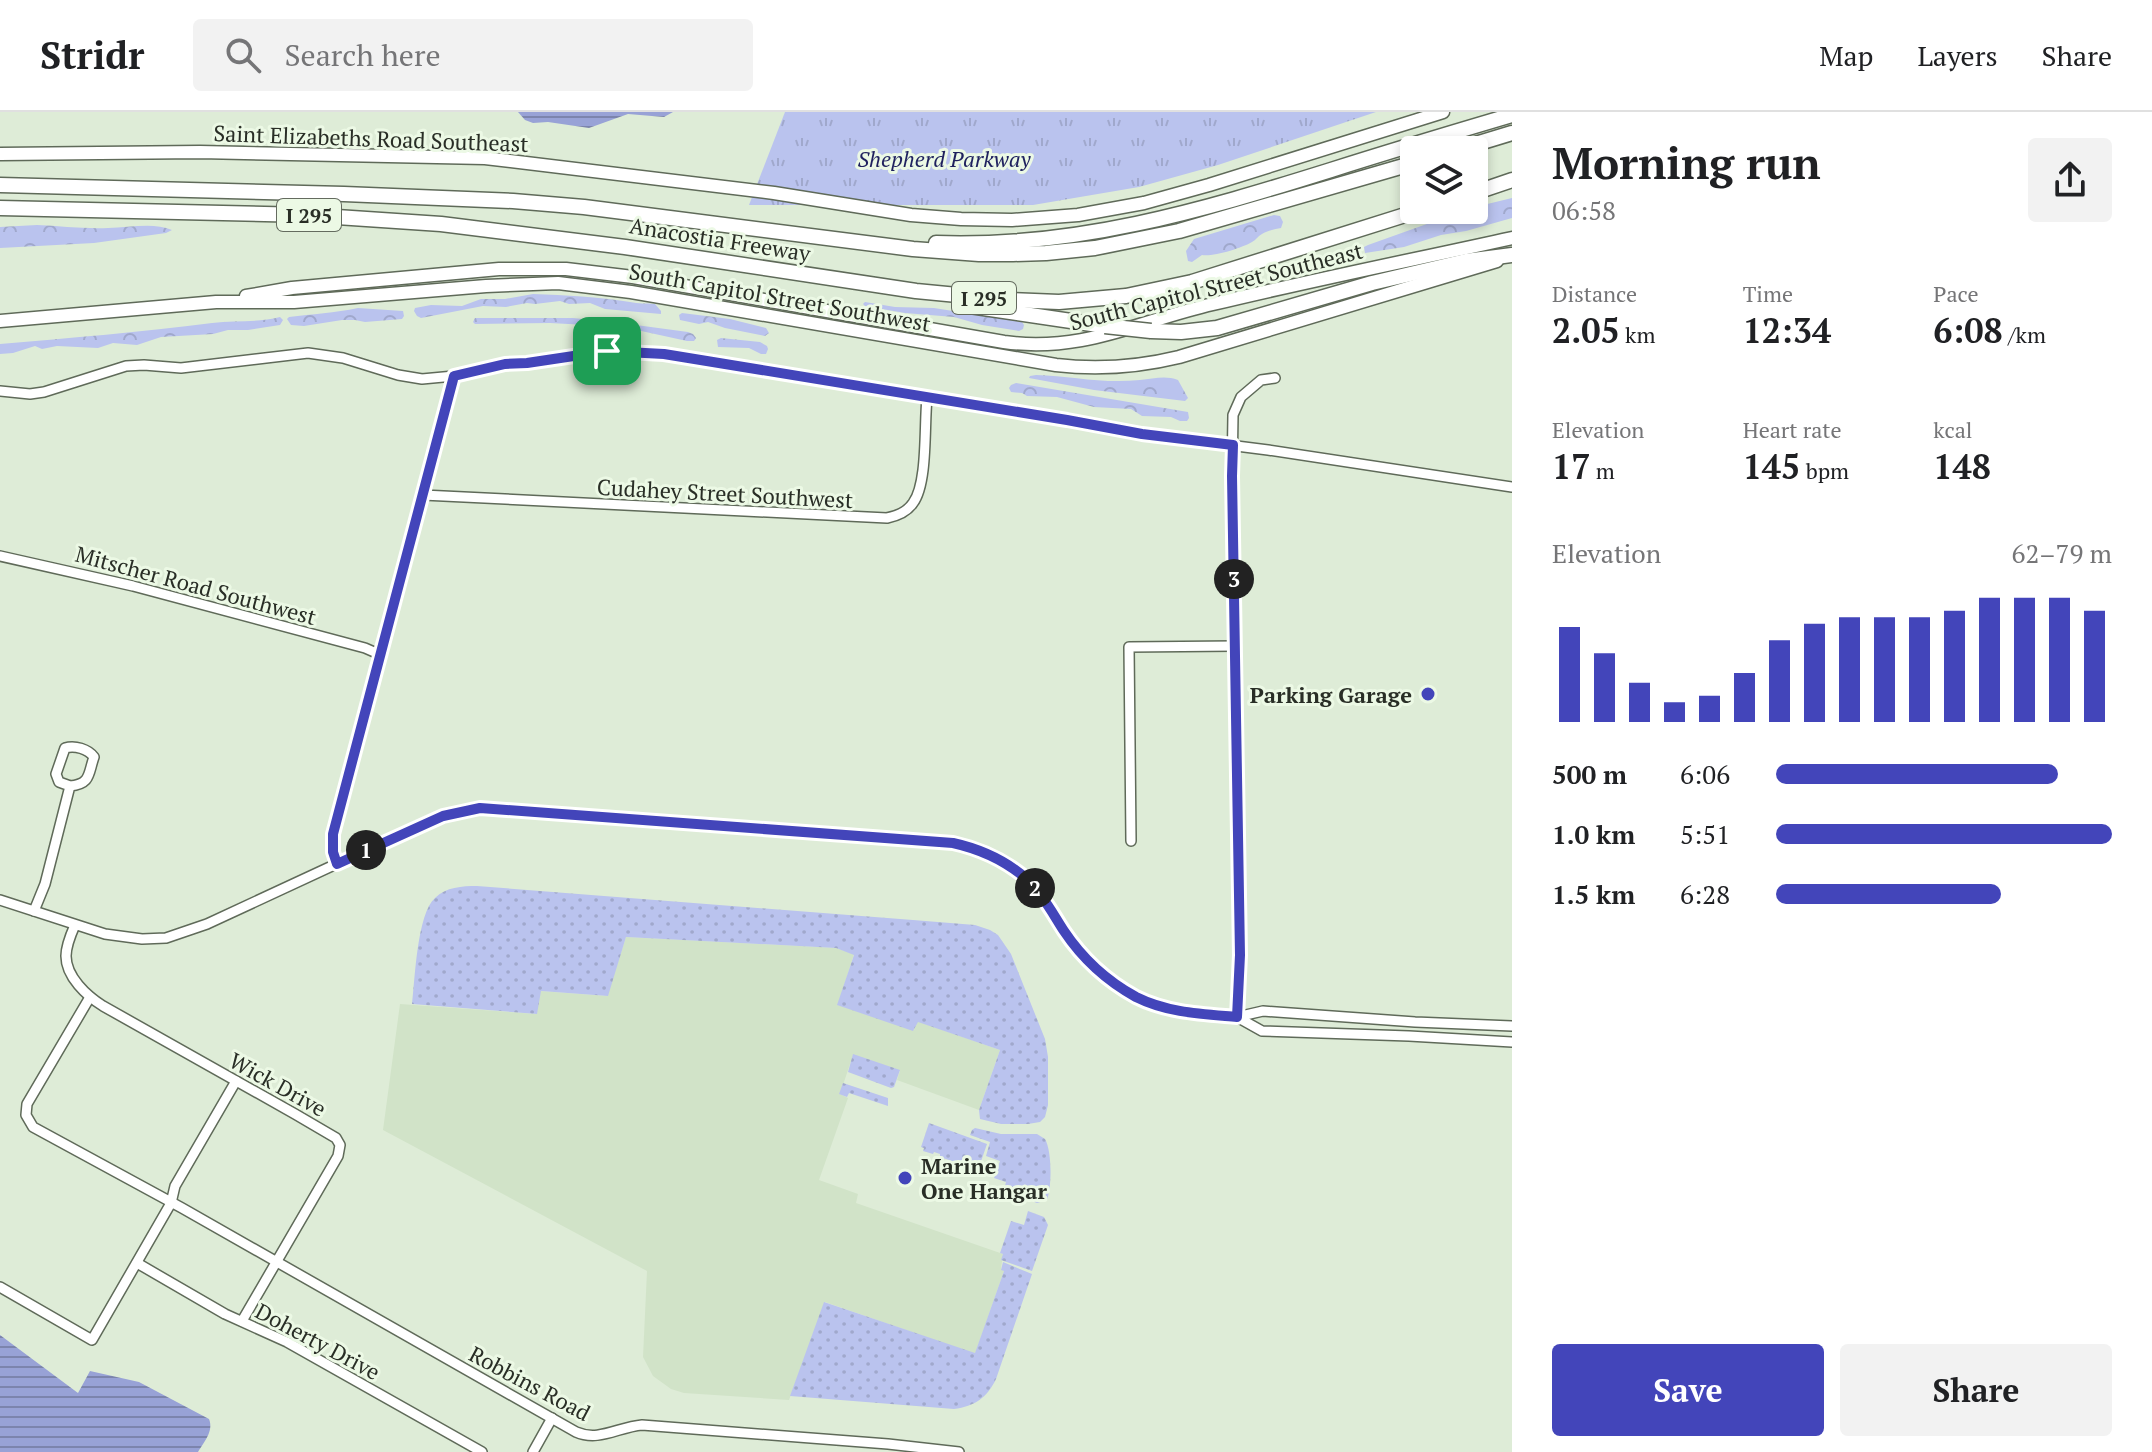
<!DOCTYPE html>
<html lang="en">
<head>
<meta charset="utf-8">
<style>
	:root { --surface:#fff; --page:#f2f2f2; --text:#202124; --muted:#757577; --line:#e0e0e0; --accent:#4345ba }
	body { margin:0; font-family:"PT Serif",serif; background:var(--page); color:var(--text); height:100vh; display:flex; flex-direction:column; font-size:30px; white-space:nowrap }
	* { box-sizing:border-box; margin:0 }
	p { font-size:26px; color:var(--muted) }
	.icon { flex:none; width:44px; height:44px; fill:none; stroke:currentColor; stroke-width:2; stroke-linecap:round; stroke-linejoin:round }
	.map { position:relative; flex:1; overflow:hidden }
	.side { display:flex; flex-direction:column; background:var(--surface); width:640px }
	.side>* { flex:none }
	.tools { position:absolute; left:1400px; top:24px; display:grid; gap:16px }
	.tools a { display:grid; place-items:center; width:88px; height:88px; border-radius:8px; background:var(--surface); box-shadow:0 4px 12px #0003; font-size:40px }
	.pin { position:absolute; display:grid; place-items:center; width:68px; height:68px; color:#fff; margin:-34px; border-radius:16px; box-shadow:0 4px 12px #0006 }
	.km { position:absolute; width:40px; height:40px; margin:-20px; border-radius:50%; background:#222; color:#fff; font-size:22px; line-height:40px; text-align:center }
	.round { display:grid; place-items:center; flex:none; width:84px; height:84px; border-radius:8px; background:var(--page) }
	.head { display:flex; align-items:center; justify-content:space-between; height:136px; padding:0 40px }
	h1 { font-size:44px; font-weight:600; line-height:60px }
	.metrics { display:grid; grid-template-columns:repeat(3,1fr); gap:12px; height:136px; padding:8px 40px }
	.metrics div { display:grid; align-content:center }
	.metrics b { font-size:34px; font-weight:600 }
	.metrics small { font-size:22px; font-weight:400 }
	.metrics p { font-size:22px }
	.chart { height:224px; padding:16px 40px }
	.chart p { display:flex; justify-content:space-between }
	.chart svg { width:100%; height:144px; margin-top:8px; stroke:var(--accent); stroke-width:6 }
	.action { display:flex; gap:16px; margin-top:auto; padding:16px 40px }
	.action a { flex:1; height:92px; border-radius:8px; background:var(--accent); color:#fff; font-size:32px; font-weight:600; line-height:92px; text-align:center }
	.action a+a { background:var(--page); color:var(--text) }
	ul { padding:0 40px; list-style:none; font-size:26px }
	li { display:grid; grid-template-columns:128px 96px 1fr; align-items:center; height:60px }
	li i { height:20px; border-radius:10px; background:var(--accent) }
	header { display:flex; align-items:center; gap:48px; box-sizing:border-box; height:112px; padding:0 40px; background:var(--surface); border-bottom:2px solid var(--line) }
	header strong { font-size:38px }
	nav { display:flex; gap:44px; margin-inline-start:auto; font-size:28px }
	.search { width:560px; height:72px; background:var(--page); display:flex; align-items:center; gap:20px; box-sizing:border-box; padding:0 28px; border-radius:8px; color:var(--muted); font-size:30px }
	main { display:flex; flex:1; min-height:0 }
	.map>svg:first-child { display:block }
</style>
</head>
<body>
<header>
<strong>Stridr</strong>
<div class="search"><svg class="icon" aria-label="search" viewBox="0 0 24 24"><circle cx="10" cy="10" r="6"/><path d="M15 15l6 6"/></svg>Search here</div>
<nav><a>Map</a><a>Layers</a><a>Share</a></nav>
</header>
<main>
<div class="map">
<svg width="1512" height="1340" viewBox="0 0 1512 1340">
	<defs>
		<pattern id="grass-dots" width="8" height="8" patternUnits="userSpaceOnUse" patternTransform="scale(2)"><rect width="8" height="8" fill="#bac3ee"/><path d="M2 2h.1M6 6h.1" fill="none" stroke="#a0a8cc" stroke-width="1.8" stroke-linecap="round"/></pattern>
		<pattern id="forest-crowns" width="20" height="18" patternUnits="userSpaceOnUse" patternTransform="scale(2)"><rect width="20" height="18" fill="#bac3ee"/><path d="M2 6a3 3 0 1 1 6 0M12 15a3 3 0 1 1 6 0" fill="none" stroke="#a0a8cc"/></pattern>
		<pattern id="park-tufts" width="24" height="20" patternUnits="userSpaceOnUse" patternTransform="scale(2)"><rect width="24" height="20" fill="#bac3ee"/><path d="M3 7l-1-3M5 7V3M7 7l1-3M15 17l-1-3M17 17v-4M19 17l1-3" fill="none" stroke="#a0a8cc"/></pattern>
		<pattern id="water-rules" width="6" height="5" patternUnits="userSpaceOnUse" patternTransform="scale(2)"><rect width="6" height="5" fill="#98a2d6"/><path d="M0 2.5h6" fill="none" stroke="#7c84ad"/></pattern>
	</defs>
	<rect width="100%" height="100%" fill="#deecd7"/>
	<path fill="#d1e3c8" d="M 626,825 L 836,836 L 854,842 L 838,893 L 914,918 L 917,909 L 1000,938 L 979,998 L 897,968 L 900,959 L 853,943 L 840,982 L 848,986 L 819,1068 L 858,1082 L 856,1091 L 1003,1142 L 1001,1157 L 1004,1159 L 975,1242 L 825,1190 L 789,1288 L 684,1281 L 671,1277 L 653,1264 L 643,1245 L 647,1159 L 383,1018 L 400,892 L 536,902 L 540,879 L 607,884 Z"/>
	<g fill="url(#grass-dots)">
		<path d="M 477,774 L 913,808 L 975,813 L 990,818 L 998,823 L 1011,842 L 1045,927 L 1048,945 L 1048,993 L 1045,1005 L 1040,1010 L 1028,1012 L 1001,1012 L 980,1007 L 979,998 L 1000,938 L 918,910 L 913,919 L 837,893 L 854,843 L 836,836 L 626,825 L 608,884 L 541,879 L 537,902 L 412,892 C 415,867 417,802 435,786 C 446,775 462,774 477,774 Z"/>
		<path d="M 853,942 L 900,958 L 894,975 L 891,976 L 848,960 Z"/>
		<path d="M 843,971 L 888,986 L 888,994 L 849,981 L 847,985 L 839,982 Z"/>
		<path d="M 929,1011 L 987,1032 L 978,1058 L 967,1054 L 968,1052 L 962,1050 L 961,1052 L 940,1045 L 940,1042 L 934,1040 L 933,1042 L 923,1039 L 924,1036 L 921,1035 Z"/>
		<path d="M 975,1016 L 1001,1022 L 1037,1022 L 1045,1027 C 1052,1039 1052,1074 1047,1088 L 1037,1091 L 1004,1078 L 1006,1070 L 994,1066 L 1000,1049 L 986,1044 L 990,1030 L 970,1023 L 972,1018 Z"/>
		<path d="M 1028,1099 L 1044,1105 L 1048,1113 L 1032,1159 L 1001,1148 L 1003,1142 L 1000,1141 L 1011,1109 L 1024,1113 Z"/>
		<path d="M 1003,1150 L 1032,1162 L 996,1267 C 987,1286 975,1294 954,1297 L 790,1284 L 824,1190 L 975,1241 L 1004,1159 L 1001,1158 Z"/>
	</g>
	<g fill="url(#forest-crowns)">
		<path d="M 1512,86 L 1512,106 L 1466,119 L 1441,123 L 1404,135 L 1365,141 L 1364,135 L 1368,133 L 1466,98 L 1474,98 L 1475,95 Z"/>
		<path d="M 1274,103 L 1280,104 L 1283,110 L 1281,116 C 1275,117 1267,119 1262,122 C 1258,124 1256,128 1252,130 C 1242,136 1213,145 1202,143 L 1192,150 L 1188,149 L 1186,139 L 1194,127 Z"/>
		<path d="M 37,113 C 60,114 84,117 108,116 C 129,116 153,110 172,118 L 166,121 L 94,131 L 0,136 L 0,115 Z"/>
		<path d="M 533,182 C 566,183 598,185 630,190 C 638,192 647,191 655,192 L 661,199 L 661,202 L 605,197 L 590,191 L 569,192 L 560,189 L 535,192 L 527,191 L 506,195 L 483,194 L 421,206 L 417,204 L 414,199 L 415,196 L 431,193 L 462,194 L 481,187 L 505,187 Z"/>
		<path d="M 865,190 L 895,195 L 934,196 L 1022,210 L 1024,213 L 1023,217 L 1019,219 L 982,213 L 954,205 L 905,201 L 865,194 L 863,192 Z"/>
		<path d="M 358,196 L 403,199 L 404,204 L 402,207 L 365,210 L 355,208 L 342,208 L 304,214 L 291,213 L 287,207 L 289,205 C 312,202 335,201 358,196 Z"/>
		<path d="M 682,201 L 730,207 L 766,216 L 769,221 L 765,224 L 725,216 L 708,210 L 699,212 L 680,208 L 679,203 Z"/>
		<path d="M 280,205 L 283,208 L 280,213 L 248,218 L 228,218 L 213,222 L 161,225 L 137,233 L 113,231 L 98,236 L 57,234 L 42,237 L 35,234 L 13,241 L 0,242 L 0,232 C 71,226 141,220 212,211 C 235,208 258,211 280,205 Z"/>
		<path d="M 475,206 L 573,206 L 621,211 L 688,220 L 693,222 L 696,226 L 694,229 L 687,229 L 623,215 L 550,211 L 475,212 L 473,210 Z"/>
		<path d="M 721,226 L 760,230 L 767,234 L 768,237 L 766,242 L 761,242 L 749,236 L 718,235 L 717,228 Z"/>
		<path d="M 1036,263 C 1071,264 1103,272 1140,268 C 1153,267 1165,263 1178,268 L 1188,286 L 1185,289 L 1094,278 L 1029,266 L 1030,264 Z"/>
		<path d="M 1016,271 L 1188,300 L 1189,306 L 1187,309 L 1180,309 L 1171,305 L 1142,304 L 1131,297 L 1094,295 L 1057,285 L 1027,284 L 1022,281 L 1011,280 L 1009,276 L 1011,273 Z"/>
	</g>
	<path fill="url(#park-tufts)" d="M 785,0 L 1376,0 L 1218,53 L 1139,75 L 1033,93 L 749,93 Z"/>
	<g fill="url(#water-rules)">
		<path d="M 518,0 L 673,0 L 664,5 L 628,2 L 589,16 L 548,10 L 533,11 L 525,8 Z"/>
		<path d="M 0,1223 L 78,1281 L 90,1259 L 139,1270 L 209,1307 C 214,1319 204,1330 198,1340 L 0,1340 Z"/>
	</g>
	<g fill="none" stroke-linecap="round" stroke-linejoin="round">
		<defs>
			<g id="minor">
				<path d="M 0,279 L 30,282 L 44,280 L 126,254 L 144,253 L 181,256 L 308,241 L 343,246 L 398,263 L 422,267 L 454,264 L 505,252 L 527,251 L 592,240 L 607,239 L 629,241 L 651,241 L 996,296 L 1142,322 L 1268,338 L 1512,375"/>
				<path d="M 423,383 L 887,406 C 897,404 907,400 913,391 C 928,371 924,313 927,286"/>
				<path d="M 0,444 L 133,474 L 365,536 L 381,543"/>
				<path d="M 1131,729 L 1129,535 L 1235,534"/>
				<path d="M 337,752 L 333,740 L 333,722 L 454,264"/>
				<path d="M 0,788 L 105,822 L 142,827 L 166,826 L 207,812 L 429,709 L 452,701 L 480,696 L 945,730 L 980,739 L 1005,751 L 1020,761 L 1039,781 L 1068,825 L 1096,856 L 1131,882 L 1159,895 L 1175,899 L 1237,905 L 1263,899 L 1415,910 L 1512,914"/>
				<path d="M 34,799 L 45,772 L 70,674 C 91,672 88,662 94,645 C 88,637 75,633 65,636 L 56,662 L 59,670 L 70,674"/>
				<path d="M 75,813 C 71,822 66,834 66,844 C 66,865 87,884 103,894 L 295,1002 L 336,1026 L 340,1033 L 338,1044 L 242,1209"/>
				<path d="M 90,885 L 27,992 L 26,1003 L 33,1015 L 182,1096 L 576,1320 C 599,1330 618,1315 642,1313 L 888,1332 L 959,1340"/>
				<path d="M 1237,905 L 1240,843 L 1232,364 L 1233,303 L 1241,285 L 1261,268 L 1275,266"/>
				<path d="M 1237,905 L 1262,919 L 1409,924 L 1512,930"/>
				<path d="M 137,1151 L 225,1202 L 287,1230 L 482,1340"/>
				<path d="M 0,1175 L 92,1228 L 171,1091 L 175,1074 L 236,969"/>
				<path d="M 533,1340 L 552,1306"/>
			</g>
			<g id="major">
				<path d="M 0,42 L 200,40 L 485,46 L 774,81 L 911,103 L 961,107 L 1012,108 L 1078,103 L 1144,91 L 1209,73 L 1443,0"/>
				<path d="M 246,184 L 292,176 L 499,157 L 566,157 L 633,165 L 1004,230 C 1083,241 1139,209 1213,192 C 1312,168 1412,148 1512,126"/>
				<path d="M 0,209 L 216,190 L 294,190 L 486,174 L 558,171 L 631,180 L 1056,253 C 1098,258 1138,255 1179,245 L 1497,149"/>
			</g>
			<g id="highway">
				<path d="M 1456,38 L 1512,21"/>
				<path d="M 0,73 L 344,82 L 513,89 L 584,95 L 913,137 L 979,142 L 1013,142 L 1046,141 L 1095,136 L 1179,119 L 1414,51"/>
				<path d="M 1474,81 L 1512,68"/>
				<path d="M 0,96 L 307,103 L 441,112 L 625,135 L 916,179 L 1009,188 L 1059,190 L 1126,184 L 1192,170 L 1421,98"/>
				<path d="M 936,131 C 1075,136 1200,99 1331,58 C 1391,39 1451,21 1512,3"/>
				<path d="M 963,193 L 1105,214"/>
				<path d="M 1151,219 L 1181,220 L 1217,216 L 1372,171 L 1466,149 L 1512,143"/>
			</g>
		</defs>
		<use href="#minor" stroke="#5f6a59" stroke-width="12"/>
		<use href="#major" stroke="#5f6a59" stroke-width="15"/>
		<use href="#highway" stroke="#5f6a59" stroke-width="17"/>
		<use href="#minor" stroke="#fff" stroke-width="9"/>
		<use href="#major" stroke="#fff" stroke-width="12"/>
		<use href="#highway" stroke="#fff" stroke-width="14"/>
		<defs>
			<path id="highway-bridge" d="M 1105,214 L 1151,219"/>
		</defs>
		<use href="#highway-bridge" stroke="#5f6a59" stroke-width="17" stroke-linecap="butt"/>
		<use href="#highway-bridge" stroke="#fff" stroke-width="14"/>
	</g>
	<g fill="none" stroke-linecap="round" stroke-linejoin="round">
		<defs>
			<path id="route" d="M 607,239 L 664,242 L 1067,308 L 1142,322 L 1233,333 L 1232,364 L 1240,843 L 1237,905 C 1202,902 1168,901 1136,885 C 1107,869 1082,846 1064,819 C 1053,802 1043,783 1029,769 C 1008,750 980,737 953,731 L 480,696 L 443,704 L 337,752 L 333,740 L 333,722 L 454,264 L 505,252 L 527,251 Z"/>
		</defs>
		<use href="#route" stroke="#fff" stroke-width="16"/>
		<use href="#route" stroke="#4345ba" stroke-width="10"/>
	</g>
	<g fill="#4345ba" stroke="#ecf9e5" stroke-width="3">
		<circle cx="1428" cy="582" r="8"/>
		<circle cx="905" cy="1066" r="8"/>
	</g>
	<g text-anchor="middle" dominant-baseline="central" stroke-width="6" stroke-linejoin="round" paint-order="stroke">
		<g fill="#ecf9e5" stroke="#646b5f" stroke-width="2">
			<rect x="277" y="87" width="64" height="32" rx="6"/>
			<rect x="952" y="170" width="64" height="32" rx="6"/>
		</g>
		<g font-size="20" font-weight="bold" fill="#292e26">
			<text x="309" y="103">I 295</text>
			<text x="984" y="186">I 295</text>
		</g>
		<g font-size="22" fill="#292e26" stroke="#ecf9e5">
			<text transform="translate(371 26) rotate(2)">Saint Elizabeths Road Southeast</text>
			<text transform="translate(720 127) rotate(9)">Anacostia Freeway</text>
			<text transform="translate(1216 174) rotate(-14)">South Capitol Street Southeast</text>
			<text transform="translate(780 185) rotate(10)">South Capitol Street Southwest</text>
			<text transform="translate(725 381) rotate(3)">Cudahey Street Southwest</text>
			<text transform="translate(196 473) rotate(15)">Mitscher Road Southwest</text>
			<text transform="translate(278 972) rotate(29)">Wick Drive</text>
			<text transform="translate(318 1229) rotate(28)">Doherty Drive</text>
			<text transform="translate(530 1271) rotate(28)">Robbins Road</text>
		</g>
		<g font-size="22" font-style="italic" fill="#1f215e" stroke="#ecf9e5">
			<text x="944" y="46">Shepherd Parkway</text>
		</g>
		<g font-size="22" font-weight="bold" fill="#292e26" stroke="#ecf9e5" text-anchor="end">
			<text x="1412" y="582">Parking Garage</text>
			<text x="921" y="1053" text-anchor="start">Marine<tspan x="921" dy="25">One Hangar</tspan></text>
		</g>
	</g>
</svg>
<div class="tools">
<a><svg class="icon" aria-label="layers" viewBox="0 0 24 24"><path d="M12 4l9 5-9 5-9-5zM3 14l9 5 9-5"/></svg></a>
</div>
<div class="pin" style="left:607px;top:239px;background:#1e9e55"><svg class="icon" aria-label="arrive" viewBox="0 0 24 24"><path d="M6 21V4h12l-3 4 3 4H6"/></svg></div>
<b class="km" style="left:366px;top:738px">1</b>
<b class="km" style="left:1035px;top:776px">2</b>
<b class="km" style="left:1234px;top:467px">3</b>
</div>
<section class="side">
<div class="head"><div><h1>Morning run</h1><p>06:58</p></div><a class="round"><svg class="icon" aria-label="share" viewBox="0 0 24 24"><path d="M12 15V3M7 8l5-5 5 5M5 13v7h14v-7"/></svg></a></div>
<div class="metrics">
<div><p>Distance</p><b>2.05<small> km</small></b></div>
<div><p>Time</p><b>12:34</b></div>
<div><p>Pace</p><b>6:08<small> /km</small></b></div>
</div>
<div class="metrics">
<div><p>Elevation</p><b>17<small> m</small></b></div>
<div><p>Heart rate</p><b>145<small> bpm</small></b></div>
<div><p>kcal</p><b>148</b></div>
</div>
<div class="chart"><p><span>Elevation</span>62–79 m</p>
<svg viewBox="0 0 160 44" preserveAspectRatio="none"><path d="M5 44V15M15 44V23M25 44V32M35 44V38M45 44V36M55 44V29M65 44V19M75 44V14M85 44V12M95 44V12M105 44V12M115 44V10M125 44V6M135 44V6M145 44V6M155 44V10"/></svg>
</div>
<ul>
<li><b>500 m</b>6:06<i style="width:84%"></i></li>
<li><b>1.0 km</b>5:51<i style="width:100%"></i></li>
<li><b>1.5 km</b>6:28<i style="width:67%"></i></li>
</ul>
<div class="action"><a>Save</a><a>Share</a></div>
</section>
</main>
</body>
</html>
